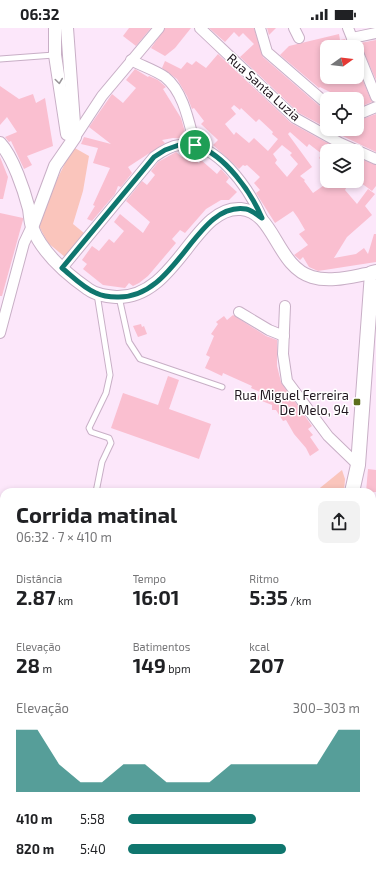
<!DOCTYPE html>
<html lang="pt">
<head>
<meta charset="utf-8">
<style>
	:root { --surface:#fff; --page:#f2f2f2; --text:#202124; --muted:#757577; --accent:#0f766e }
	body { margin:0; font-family:"Exo 2",sans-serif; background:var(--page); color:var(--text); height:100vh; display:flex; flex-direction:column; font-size:15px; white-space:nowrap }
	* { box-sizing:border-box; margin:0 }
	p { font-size:13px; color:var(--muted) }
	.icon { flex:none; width:22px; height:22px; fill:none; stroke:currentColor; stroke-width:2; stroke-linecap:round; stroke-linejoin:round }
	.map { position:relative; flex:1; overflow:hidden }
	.sheet { position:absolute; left:0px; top:460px; width:376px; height:384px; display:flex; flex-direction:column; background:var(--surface); border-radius:12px 12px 0 0; box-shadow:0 2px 6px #0003 }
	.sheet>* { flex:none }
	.needle { width:26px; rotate:75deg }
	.fabs { position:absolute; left:320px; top:12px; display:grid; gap:8px }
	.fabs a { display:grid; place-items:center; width:44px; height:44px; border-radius:8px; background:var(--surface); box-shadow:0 2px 6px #0003; font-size:20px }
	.pin { position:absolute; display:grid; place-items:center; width:34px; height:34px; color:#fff; margin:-17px; border:2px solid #fff; border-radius:50%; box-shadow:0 1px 4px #0007 }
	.round { display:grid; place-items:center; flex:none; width:42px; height:42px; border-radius:8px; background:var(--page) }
	.head { display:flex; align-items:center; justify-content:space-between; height:68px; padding:0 16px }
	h1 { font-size:22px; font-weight:700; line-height:30px }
	.figures { display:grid; grid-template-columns:repeat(3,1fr); gap:6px; height:68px; padding:4px 16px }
	.figures div { display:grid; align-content:center }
	.figures b { font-size:20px; font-weight:700 }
	.figures small { font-size:11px; font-weight:400 }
	.figures p { font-size:11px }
	.chart { height:112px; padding:8px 16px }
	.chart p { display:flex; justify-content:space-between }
	.chart svg { width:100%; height:72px; margin-top:4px; fill:var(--accent); opacity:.7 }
	ul { padding:0 16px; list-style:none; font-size:13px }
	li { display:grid; grid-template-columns:64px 48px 1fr; align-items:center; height:30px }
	li i { height:10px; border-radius:5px; background:var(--accent) }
	.status { display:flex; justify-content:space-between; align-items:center; height:28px; padding:0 20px; background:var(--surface); direction:ltr }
	.status svg { height:11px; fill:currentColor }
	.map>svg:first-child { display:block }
</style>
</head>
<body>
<div class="status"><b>06:32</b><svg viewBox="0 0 49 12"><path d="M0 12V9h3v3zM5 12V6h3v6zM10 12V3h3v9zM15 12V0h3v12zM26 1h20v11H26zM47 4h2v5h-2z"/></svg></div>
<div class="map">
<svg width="376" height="844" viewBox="0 0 376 844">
	<rect width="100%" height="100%" fill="#fce7fa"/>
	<g fill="#fac5bc">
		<path d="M 73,119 L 89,128 L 83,163 L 73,196 L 84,205 L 65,229 L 48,215 L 40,200 L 40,186 Z"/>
		<path d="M 342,442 L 345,451 L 344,464 L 315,464 Z"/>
	</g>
	<g fill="#fabfd0" fill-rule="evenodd">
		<path d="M 129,0 L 151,0 L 136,18 L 123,8 Z"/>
		<path d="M 165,0 L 191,0 L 175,20 L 165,28 L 151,20 Z"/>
		<path d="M 209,0 L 254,0 L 263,29 L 323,81 L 327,82 L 327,100 L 299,85 L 240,29 L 254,16 L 243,5 L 239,9 L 234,4 L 225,14 Z"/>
		<path d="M 267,0 L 276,0 L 269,7 Z"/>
		<path d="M 339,6 L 340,12 L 345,11 L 348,17 L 327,19 L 327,45 L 325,49 L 357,49 L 358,41 L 372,74 L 357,80 L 357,71 L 331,71 L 334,66 L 320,59 L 319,60 L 280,27 L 289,18 Z"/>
		<path d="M 376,12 L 376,52 L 360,16 L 360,15 Z"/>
		<path d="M 218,26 L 291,95 L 342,123 L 327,123 L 327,137 L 319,130 L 322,126 L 309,116 L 307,119 L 290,104 L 288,106 L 312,139 L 300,148 L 305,152 L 304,153 L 313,165 L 330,153 L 350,153 L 345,162 L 357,176 L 368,161 L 375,166 L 365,178 L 372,187 L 347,209 L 334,230 L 356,226 L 364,220 L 368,226 L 374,206 L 376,206 L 376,234 L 318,243 L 309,239 L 303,229 L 300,232 L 294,227 L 308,217 L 299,206 L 305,202 L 298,190 L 293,183 L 275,195 L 256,165 L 260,162 L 254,155 L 260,149 L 247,137 L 245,138 L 243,137 L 239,141 L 213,117 L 218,112 L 201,96 L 204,93 L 194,80 L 192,81 L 187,68 L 177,51 L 162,40 L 165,33 L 181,41 L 187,34 L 192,37 L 196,33 L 206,40 ZM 234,77 L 240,82 L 241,80 L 256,94 L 259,91 L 273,104 L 272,106 L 278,111 L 268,123 L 254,110 L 249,115 L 236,104 L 234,107 L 225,96 L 236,86 L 231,80 ZM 282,117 L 292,125 L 290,127 L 298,136 L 287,149 L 275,135 L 277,132 L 273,126 Z"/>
		<path d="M 135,41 L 148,49 L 149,48 L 158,52 L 166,59 L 163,61 L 181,90 L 185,104 L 183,105 L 187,111 L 173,110 L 162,112 L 165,115 L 128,139 L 132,145 L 121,159 L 118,158 L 115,166 L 92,193 L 87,191 L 95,178 L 93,177 L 110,140 L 93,135 L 98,120 L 81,116 L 84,109 L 111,116 L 89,99 L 112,66 L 123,75 L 136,60 L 126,52 Z"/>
		<path d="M 0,58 L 19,71 L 33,66 L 36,75 L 45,70 L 53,118 L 27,128 L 32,137 L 24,141 L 11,113 L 9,114 L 5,109 L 17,104 L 7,89 L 0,97 Z"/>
		<path d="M 376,86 L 376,124 L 328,101 L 349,101 L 357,106 L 357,93 Z"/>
		<path d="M 176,124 L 182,129 L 185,125 L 199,135 L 201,132 L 217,146 L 221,141 L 229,150 L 226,154 L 237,164 L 229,172 L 221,172 L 206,181 L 185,205 L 180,202 L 172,211 L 176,215 L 148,248 L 139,255 L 133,258 L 129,255 L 125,260 L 103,257 L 83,241 L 87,236 L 82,232 L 92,218 L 99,223 L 109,211 L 114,215 L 124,203 L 114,194 L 120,186 L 143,205 L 150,194 L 126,173 L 142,153 L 147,157 L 155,147 L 151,143 L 158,134 Z"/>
		<path d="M 0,129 L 8,149 L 3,171 L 0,171 Z"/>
		<path d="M 358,130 L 376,137 L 376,158 L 372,163 L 357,152 Z"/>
		<path d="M 0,185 L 23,190 L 23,192 L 2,268 L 0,268 Z"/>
		<path d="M 233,287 L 266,308 L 277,312 L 277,338 L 281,354 L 312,398 L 308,401 L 313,407 L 310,409 L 319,422 L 310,428 L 306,420 L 294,406 L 286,392 L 283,393 L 276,382 L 272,382 L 272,377 L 257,371 L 260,364 L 251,360 L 252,358 L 223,345 L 222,348 L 205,340 L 210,329 L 206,327 L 214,308 L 211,306 L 218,296 L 216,294 L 224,288 L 227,292 Z"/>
		<path d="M 141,296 L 142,299 L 144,298 L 147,306 L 138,309 L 133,298 Z"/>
		<path d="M 168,348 L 179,352 L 169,381 L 211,396 L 199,431 L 111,400 L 123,365 L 158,377 Z"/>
		<path d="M 368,441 L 376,442 L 376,464 L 366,464 Z"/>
	</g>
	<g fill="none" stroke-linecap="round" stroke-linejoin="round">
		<defs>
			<g id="service">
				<path d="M 0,31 L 54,27"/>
				<path d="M 119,269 L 129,314 L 140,331 L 222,359"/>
				<path d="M 96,464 L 102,434 L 111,415 L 109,410 L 91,404 L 89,400 L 106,365 L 110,347 L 97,266"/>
			</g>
			<g id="minor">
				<path d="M 200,0 L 295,90 L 340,115 L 376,131"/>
				<path d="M 260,0 L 267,24 L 327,76"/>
				<path d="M 294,0 L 299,10"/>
				<path d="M 348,0 L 354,15"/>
				<path d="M 352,10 L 376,5"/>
				<path d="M 357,22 L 376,69"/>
				<path d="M 131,32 C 142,38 155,42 165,49 C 184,64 189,95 195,117"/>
				<path d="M 357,87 L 376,79"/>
				<path d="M 75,109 L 102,68 L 159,0"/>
				<path d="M 62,240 L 154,129 C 161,124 170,118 179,117 C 216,111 249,161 262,190"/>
				<path d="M 285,278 L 283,326 L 287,353 L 328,408 L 358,437"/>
				<path d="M 239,284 L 269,302 L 284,308"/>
				<path d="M 0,305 L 24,215 L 32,198"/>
				<path d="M 372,593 L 376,589"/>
				<path d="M 372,669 L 376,667"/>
				<path d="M 372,734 L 376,730"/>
				<path d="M 372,761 L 376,760"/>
				<path d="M 6,844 L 11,840"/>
				<path d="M 158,844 L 168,840"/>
			</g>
			<g id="tertiary">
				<path d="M 55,0 L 55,27 L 67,106"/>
				<path d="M 0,115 C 13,129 24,162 29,181 C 30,187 30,193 32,199 C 42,225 65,245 88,261 C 96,267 106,268 116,269 C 177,271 194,177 241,181 C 275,184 276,238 312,249 C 331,255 353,248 372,245"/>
				<path d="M 33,197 L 55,138 L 75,109 L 67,0"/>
			</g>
			<g id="secondary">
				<path d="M 352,464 L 358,437 L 372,245 L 376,244"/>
				<path d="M 0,746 L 4,744"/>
			</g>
		</defs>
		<use href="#service" stroke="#c8afc6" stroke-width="7"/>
		<use href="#minor" stroke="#c8afc6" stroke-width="12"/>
		<use href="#tertiary" stroke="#c8afc6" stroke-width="14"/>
		<use href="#secondary" stroke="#c8afc6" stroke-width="16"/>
		<use href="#service" stroke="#fff" stroke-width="5"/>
		<use href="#minor" stroke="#fff" stroke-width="10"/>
		<use href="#tertiary" stroke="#fff" stroke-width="12"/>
		<use href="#secondary" stroke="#fff" stroke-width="14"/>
	</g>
	<defs><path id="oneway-chevron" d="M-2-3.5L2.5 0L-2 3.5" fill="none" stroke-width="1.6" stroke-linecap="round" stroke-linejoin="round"/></defs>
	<use stroke="#9a969a" href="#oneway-chevron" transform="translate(59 53) rotate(82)"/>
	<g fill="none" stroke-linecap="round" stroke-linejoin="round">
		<defs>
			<path id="route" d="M 179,117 C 184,117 192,116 197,118 C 225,127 251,164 262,190 C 257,187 252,182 246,181 C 195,173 178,271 117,269 C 110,269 102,268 96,265 C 83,260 72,248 62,240 L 154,129 L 165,122 Z"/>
		</defs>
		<use href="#route" stroke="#fff" stroke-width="8"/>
		<use href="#route" stroke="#0f766e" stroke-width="5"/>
	</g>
	<rect fill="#5c6e1c" stroke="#fff" stroke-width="1.5" x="353" y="370" width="8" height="8" rx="2"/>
	<g text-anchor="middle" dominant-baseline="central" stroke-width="3" stroke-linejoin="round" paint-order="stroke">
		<g font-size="13" fill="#1f161e" stroke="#fff">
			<text transform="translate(264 59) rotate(42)">Rua Santa Luzia</text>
		</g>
		<g font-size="13" fill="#1f161e" stroke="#fff" text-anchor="end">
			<text x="349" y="367">Rua Miguel Ferreira<tspan x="349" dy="15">De Melo, 94</tspan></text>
		</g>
	</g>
</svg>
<div class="fabs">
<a><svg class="needle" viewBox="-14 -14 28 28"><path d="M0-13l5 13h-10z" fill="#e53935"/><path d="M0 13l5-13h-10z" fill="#757577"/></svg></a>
<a><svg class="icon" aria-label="locate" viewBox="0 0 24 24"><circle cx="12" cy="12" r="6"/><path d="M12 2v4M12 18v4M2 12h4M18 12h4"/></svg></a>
<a><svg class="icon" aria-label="layers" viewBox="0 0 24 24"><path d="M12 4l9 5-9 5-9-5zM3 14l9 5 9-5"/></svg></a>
</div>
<div class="pin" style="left:195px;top:117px;background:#1e9e55"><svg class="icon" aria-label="arrive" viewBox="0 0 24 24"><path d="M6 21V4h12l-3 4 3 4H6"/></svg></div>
<section class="sheet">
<div class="head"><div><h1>Corrida matinal</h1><p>06:32 · 7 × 410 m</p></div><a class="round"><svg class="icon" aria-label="share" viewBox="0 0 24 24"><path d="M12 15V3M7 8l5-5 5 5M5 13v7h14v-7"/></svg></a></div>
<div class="figures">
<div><p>Distância</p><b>2.87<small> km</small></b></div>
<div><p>Tempo</p><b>16:01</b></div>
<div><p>Ritmo</p><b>5:35<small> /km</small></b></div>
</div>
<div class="figures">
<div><p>Elevação</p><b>28<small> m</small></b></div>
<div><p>Batimentos</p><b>149<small> bpm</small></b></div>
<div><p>kcal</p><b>207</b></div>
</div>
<div class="chart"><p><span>Elevação</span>300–303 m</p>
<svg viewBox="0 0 160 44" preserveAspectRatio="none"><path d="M0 44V6L10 6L20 27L30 38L40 38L50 27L60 27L70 38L80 38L90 38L100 27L110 27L120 27L130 27L140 27L150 6L160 6V44z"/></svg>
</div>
<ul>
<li><b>410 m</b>5:58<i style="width:55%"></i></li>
<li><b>820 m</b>5:40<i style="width:68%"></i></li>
</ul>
</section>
</div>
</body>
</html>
